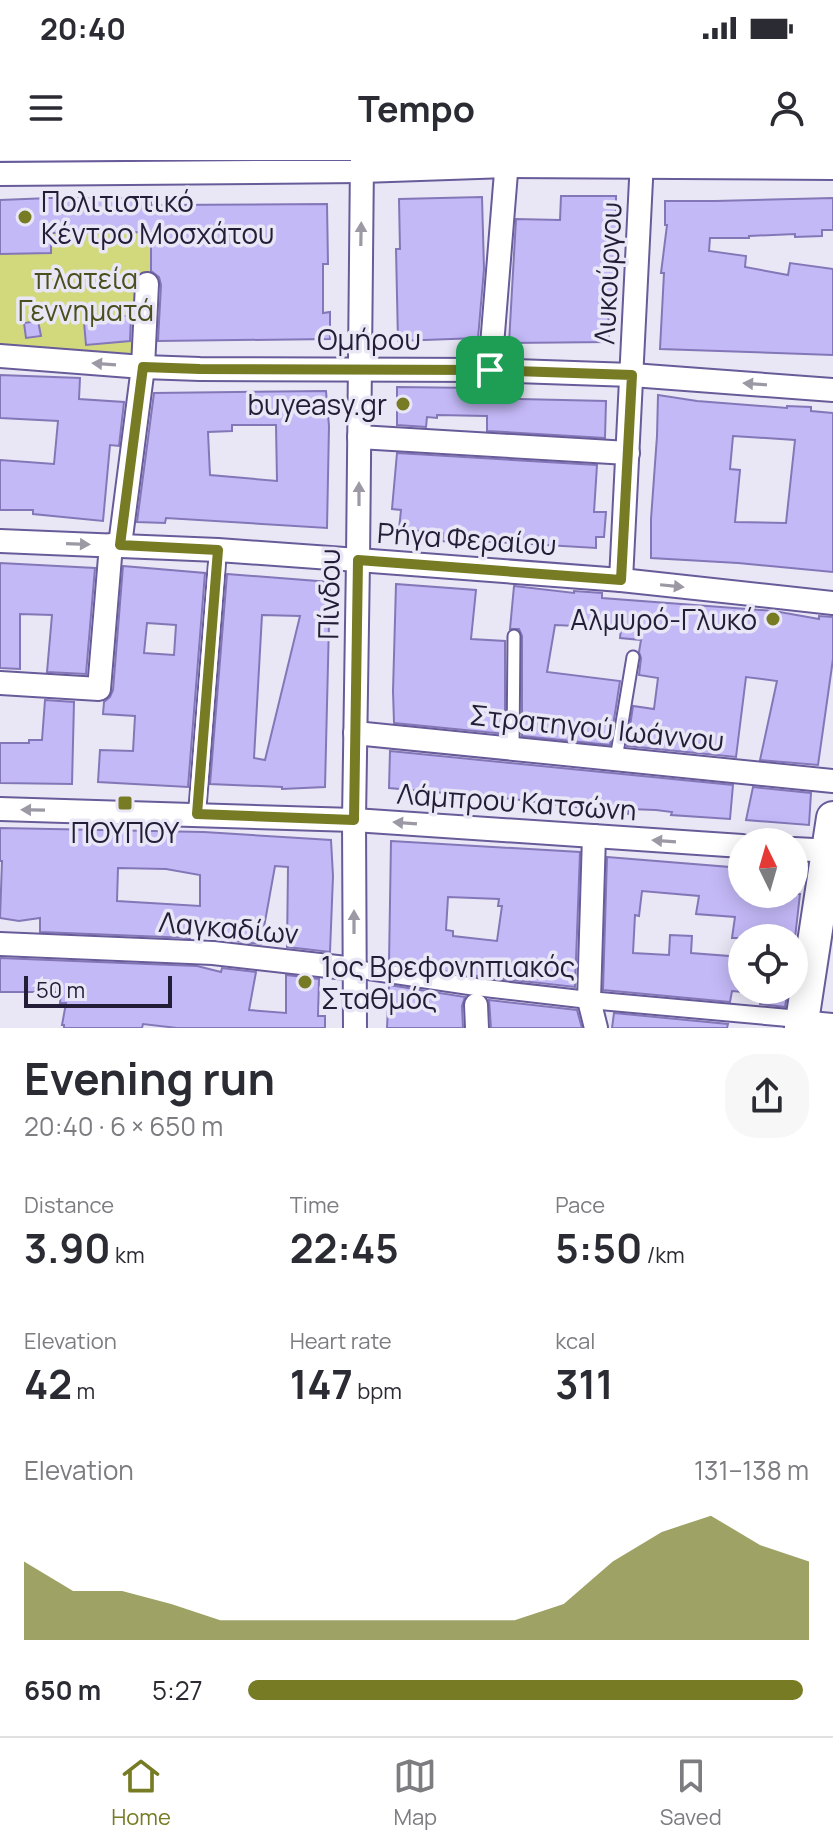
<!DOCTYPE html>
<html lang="en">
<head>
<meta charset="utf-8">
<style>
	:root { --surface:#fff; --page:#f7f7f7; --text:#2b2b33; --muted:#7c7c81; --line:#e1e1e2; --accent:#767b24 }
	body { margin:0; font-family:Manrope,sans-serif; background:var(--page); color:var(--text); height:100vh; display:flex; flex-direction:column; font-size:30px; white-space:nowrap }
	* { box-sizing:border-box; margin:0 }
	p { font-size:26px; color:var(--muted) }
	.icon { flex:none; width:44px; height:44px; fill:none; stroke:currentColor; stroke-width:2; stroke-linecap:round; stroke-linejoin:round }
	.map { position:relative; height:868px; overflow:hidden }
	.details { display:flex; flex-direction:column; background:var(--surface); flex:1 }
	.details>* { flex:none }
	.needle { width:52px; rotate:355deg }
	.controls { position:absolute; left:728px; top:668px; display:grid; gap:16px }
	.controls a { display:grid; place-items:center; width:80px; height:80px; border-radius:50%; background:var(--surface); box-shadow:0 4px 20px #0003; font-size:40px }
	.scale { position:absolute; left:24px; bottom:20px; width:148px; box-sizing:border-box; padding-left:8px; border:4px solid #231d37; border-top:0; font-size:22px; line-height:28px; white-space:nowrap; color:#231d37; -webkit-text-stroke:6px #e9e7f6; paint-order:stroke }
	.pin { position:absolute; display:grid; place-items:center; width:68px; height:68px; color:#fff; margin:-34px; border-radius:16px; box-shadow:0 4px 12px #0006 }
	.round { display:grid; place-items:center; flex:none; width:84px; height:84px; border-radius:32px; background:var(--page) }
	.summary { display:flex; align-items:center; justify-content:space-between; height:136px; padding:0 24px }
	h1 { font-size:44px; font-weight:700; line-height:60px }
	.metrics { display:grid; grid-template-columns:repeat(3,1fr); gap:12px; height:136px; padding:8px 24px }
	.metrics div { display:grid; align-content:center }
	.metrics b { font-size:40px; font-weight:700 }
	.metrics small { font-size:22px; font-weight:400 }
	.metrics p { font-size:22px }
	.chart { height:224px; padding:16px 24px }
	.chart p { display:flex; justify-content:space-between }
	.chart svg { width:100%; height:144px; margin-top:8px; fill:var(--accent); opacity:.7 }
	ul { padding:0 24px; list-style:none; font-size:26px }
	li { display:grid; grid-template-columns:128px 96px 1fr; align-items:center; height:60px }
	li i { height:20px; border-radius:10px; background:var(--accent) }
	.status { display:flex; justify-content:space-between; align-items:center; height:56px; padding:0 40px; background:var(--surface); direction:ltr }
	.status svg { height:22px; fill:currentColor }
	header { display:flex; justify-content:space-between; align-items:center; height:104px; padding:0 24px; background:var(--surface); font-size:36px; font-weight:700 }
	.menu { display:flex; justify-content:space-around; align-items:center; height:112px; border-top:2px solid var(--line); background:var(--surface); font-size:22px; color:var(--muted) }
	.menu a { display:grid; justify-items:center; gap:4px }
	.menu .selected { color:var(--accent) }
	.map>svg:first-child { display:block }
</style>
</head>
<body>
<div class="status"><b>20:40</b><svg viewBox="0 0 49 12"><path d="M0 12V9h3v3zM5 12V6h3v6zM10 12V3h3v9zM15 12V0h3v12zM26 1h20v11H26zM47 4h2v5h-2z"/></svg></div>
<header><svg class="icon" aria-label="menu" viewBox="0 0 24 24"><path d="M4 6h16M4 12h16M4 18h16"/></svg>Tempo<svg class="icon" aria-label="person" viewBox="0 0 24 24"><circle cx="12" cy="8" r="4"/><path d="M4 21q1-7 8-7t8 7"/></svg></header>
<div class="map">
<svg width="833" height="868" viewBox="0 0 833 868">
	<rect width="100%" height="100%" fill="#e9e7f6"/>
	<path fill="#d2d97d" d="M 151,72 L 151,120 L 141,194 L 0,184 L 0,94 L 51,73 Z"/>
	<g fill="#c4b9f7" stroke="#8477b8" stroke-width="2" fill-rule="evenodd">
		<path d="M 561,36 L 616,36 L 616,137 L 608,137 L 609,182 L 509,183 L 516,59 L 560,60 Z"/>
		<path d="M 482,37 L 484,109 L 478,178 L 398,181 L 396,89 L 400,89 L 399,39 Z"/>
		<path d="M 50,38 L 151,38 L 151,45 L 327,44 L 328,104 L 323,104 L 323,153 L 330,152 L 330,179 L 158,181 L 161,125 L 159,117 L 151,111 L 151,72 L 51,73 L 51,93 L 0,94 L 0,40 Z"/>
		<path d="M 833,38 L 833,70 L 822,70 L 822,76 L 795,77 L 795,74 L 749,76 L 749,78 L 710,78 L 709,91 L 746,96 L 745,107 L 788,115 L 790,103 L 833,109 L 833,195 L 660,189 L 664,113 L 661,113 L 667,65 L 665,65 L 665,41 L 715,41 Z"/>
		<path d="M 123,156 L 131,156 L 130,181 L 86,185 L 84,162 Z"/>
		<path d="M 38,161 L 41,176 L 26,178 L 24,163 Z"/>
		<path d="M 0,215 L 80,218 L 79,239 L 124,242 L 119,286 L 110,285 L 103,361 L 33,354 L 33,350 L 0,350 L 0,300 L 54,304 L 58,261 L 0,258 Z"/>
		<path d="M 397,227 L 476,228 L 476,238 L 606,241 L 605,278 L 487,271 L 487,256 L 437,255 L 437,258 L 427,257 L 426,267 L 397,265 Z"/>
		<path d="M 326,231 L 329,266 L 327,368 L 166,358 L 165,363 L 137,362 L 154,233 ZM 232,265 L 276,265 L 277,321 L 210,315 L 208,272 L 232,271 Z"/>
		<path d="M 658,235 L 697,241 L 787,248 L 787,246 L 811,247 L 811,251 L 833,253 L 833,412 L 738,403 L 651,398 L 651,359 L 657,276 ZM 733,276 L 795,280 L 786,363 L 735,362 L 740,310 L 730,309 Z"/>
		<path d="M 397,293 L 597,305 L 594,352 L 606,352 L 604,377 L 596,377 L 596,388 L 461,380 L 461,383 L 442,381 L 443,373 L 399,369 L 401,350 L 392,349 Z"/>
		<path d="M 0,403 L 95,408 L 86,514 L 47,512 L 52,455 L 20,454 L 20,509 L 0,508 Z"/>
		<path d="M 123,406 L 205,413 L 188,627 L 98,622 L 100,590 L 133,591 L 135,556 L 103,554 L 104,542 L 110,537 L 113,530 ZM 147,463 L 176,465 L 174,495 L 144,493 Z"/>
		<path d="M 227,414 L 330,422 L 325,627 L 282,629 L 282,627 L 210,624 ZM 262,455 L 300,456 L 265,600 L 254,598 Z"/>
		<path d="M 396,424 L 476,430 L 471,479 L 505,481 L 505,574 L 394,563 L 393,531 Z"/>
		<path d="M 514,426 L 574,433 L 574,431 L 602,433 L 602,438 L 774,451 L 819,459 L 819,456 L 833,457 L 833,499 L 818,605 L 760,600 L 777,521 L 746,517 L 736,597 L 627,586 L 633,546 L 654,549 L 658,518 L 639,515 L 641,498 L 639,492 L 641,480 L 620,478 L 621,468 L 555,465 L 547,512 L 620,521 L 610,585 L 522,576 L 522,476 L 519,469 L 510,469 Z"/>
		<path d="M 45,540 L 74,542 L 72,624 L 0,623 L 0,583 L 29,583 L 29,580 L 42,580 Z"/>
		<path d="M 390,591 L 733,625 L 730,659 L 671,655 L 672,652 L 656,650 L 629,649 L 628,654 L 513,639 L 389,628 Z"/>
		<path d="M 753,627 L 811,633 L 809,665 L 746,660 Z"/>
		<path d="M 0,668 L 204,672 L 331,680 L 333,716 L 330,792 L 287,787 L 288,707 L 275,706 L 261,784 L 226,780 L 227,777 L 191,767 L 190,778 L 40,772 L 40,758 L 19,761 L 0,758 L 2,701 L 0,701 ZM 118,708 L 166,709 L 200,715 L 200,746 L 117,741 Z"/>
		<path d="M 391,681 L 580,692 L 575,827 L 477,816 L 389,803 ZM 448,737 L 499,739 L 498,746 L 502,746 L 497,781 L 453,776 L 453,771 L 446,770 Z"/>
		<path d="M 607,697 L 742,708 L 742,734 L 800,734 L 795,778 L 732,778 L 735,757 L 696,754 L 699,736 L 642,731 L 639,756 L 635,755 L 633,793 L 669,795 L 670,775 L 692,776 L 691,793 L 742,797 L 742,832 L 732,831 L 730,842 L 603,830 Z"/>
		<path d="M 0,798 L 197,806 L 221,812 L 222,808 L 256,812 L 249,850 L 286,853 L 286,815 L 319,819 L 318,856 L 325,856 L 325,868 L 177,868 L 143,864 L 142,868 L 64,868 L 64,865 L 62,865 L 66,843 L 60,843 L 61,832 L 0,832 Z"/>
		<path d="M 389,825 L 465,837 L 462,846 L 463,868 L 387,868 Z"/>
		<path d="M 762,830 L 788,830 L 785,847 L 760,844 Z"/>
		<path d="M 489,840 L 577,850 L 582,868 L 491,868 Z"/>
		<path d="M 614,853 L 728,864 L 727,868 L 612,868 Z"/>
	</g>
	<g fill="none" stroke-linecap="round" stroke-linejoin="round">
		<defs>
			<g id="service">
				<path d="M 513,589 L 514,476"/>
				<path d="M 616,599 L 633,497"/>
			</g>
			<g id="pedestrian">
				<path d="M 197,654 L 218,390"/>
				<path d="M 355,809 L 476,827 L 589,840 L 833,862"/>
			</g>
			<g id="minor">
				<path d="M 0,14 L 362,11 L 507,6 L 833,8"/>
				<path d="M 0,196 L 143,207 L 200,209 L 490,210 L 632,215 L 833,230"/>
				<path d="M 490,210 L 507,0"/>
				<path d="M 359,277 L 628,293"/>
				<path d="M 0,381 L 218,390 L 358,400 L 621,420 L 833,443"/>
				<path d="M 120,385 L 143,207 L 147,124"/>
				<path d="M 621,420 L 642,0"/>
				<path d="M 0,523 L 99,529 L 111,385"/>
				<path d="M 355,573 L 833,621"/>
				<path d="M 0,649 L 354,660 L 742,686"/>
				<path d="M 594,676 L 589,840 L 596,868"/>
				<path d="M 794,689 L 833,691"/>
				<path d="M 0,784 L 213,793 L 355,809"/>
				<path d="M 476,845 L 477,868"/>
				<path d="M 355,868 L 354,660 L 358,400 L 362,0"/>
			</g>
			<path id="secondary" d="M 801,868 L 833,658"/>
		</defs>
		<use href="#service" stroke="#685b99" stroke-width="15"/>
		<use href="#pedestrian" stroke="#685b99" stroke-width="20"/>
		<use href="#minor" stroke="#685b99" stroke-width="26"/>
		<use href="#secondary" stroke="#685b99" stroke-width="36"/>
		<use href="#service" stroke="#fff" stroke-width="11"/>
		<use href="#pedestrian" stroke="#fff" stroke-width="16"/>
		<use href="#minor" stroke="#fff" stroke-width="22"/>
		<use href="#secondary" stroke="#fff" stroke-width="32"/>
	</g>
	<defs><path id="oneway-solid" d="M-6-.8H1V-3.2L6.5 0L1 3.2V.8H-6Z" transform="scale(2)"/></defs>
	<g fill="#9c99a5">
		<use href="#oneway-solid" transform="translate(361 74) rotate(-89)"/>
		<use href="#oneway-solid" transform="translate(104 204) rotate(-176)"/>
		<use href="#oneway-solid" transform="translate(755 224) rotate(-176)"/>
		<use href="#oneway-solid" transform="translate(359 334) rotate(-90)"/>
		<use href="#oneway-solid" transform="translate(78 384) rotate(2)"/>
		<use href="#oneway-solid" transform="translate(672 426) rotate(6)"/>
		<use href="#oneway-solid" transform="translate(33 650) rotate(-179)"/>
		<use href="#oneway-solid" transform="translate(405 663) rotate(-176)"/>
		<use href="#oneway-solid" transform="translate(664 681) rotate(-176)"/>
		<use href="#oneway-solid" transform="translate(354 762) rotate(-90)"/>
	</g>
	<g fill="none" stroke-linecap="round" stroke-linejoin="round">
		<defs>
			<path id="route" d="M 143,207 L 200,209 L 490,210 L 632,215 L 621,420 L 358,400 L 354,660 L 197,654 L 218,390 L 120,385 Z"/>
		</defs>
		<use href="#route" stroke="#fff" stroke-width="16"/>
		<use href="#route" stroke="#767b24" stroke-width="10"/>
	</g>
	<g fill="#767b24" stroke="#e9e7f6" stroke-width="3">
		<circle cx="25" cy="57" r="8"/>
		<circle cx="403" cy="244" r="8"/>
		<circle cx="773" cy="459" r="8"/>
		<rect x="117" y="635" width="16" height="16" rx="4"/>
		<circle cx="305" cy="822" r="8"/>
	</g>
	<g text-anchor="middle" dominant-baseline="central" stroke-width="7" stroke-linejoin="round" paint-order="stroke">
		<g font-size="28" fill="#231d37" stroke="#e9e7f6" text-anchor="start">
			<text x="41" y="41">Πολιτιστικό<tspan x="41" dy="32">Κέντρο Μοσχάτου</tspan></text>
			<text x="387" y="244" text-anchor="end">buyeasy.gr</text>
			<text x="757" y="459" text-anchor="end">Αλμυρό-Γλυκό</text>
			<text x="125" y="672" text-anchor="middle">ΠΟΥΠΟΥ</text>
			<text x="321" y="806">1ος Βρεφονηπιακός<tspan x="321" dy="32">Σταθμός</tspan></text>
		</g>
		<g font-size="28" fill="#231d37" stroke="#e9e7f6">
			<text transform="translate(607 113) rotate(-87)">Λυκούργου</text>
			<text x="369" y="179">Ομήρου</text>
			<text transform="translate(467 378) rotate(4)">Ρήγα Φεραίου</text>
			<text transform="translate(328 434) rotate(-89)">Πίνδου</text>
			<text transform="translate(597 567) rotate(6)">Στρατηγού Ιωάννου</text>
			<text transform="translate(517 641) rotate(4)">Λάμπρου Κατσώνη</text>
			<text transform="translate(229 767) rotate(5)">Λαγκαδίων</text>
		</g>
		<g font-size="28" fill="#4b4e1d" stroke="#e9e7f6">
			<text x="86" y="118">πλατεία<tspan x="86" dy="32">Γεννηματά</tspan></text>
		</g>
	</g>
</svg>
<div class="controls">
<a><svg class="needle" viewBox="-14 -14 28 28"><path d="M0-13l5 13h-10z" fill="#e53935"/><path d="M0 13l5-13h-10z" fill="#7c7c81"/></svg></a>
<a><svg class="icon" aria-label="locate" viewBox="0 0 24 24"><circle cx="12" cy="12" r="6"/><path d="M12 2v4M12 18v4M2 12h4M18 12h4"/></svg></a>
</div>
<div class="scale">50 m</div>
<div class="pin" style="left:490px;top:210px;background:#1e9e55"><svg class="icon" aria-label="arrive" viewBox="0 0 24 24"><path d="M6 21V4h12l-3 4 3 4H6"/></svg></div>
</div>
<section class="details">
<div class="summary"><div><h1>Evening run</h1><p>20:40 · 6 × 650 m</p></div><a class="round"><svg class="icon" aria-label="share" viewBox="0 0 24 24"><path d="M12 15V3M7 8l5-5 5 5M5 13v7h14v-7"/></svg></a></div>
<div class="metrics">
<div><p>Distance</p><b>3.90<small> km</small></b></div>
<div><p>Time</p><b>22:45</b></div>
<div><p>Pace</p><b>5:50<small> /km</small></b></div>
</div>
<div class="metrics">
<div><p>Elevation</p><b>42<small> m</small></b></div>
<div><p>Heart rate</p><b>147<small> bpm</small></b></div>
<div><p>kcal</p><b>311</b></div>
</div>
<div class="chart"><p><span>Elevation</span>131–138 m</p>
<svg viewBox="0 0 160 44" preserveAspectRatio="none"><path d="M0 44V20L10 29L20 29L30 33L40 38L50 38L60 38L70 38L80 38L90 38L100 38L110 33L120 20L130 11L140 6L150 15L160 20V44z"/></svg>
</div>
<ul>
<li><b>650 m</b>5:27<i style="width:99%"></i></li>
</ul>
</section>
<nav class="menu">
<a class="selected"><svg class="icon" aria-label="home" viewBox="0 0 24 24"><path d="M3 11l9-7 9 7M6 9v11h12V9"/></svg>Home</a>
<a><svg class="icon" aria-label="map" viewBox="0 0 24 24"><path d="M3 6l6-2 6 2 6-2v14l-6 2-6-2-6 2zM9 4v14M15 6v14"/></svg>Map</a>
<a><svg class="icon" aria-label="saved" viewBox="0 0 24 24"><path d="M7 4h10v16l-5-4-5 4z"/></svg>Saved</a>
</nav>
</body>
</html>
